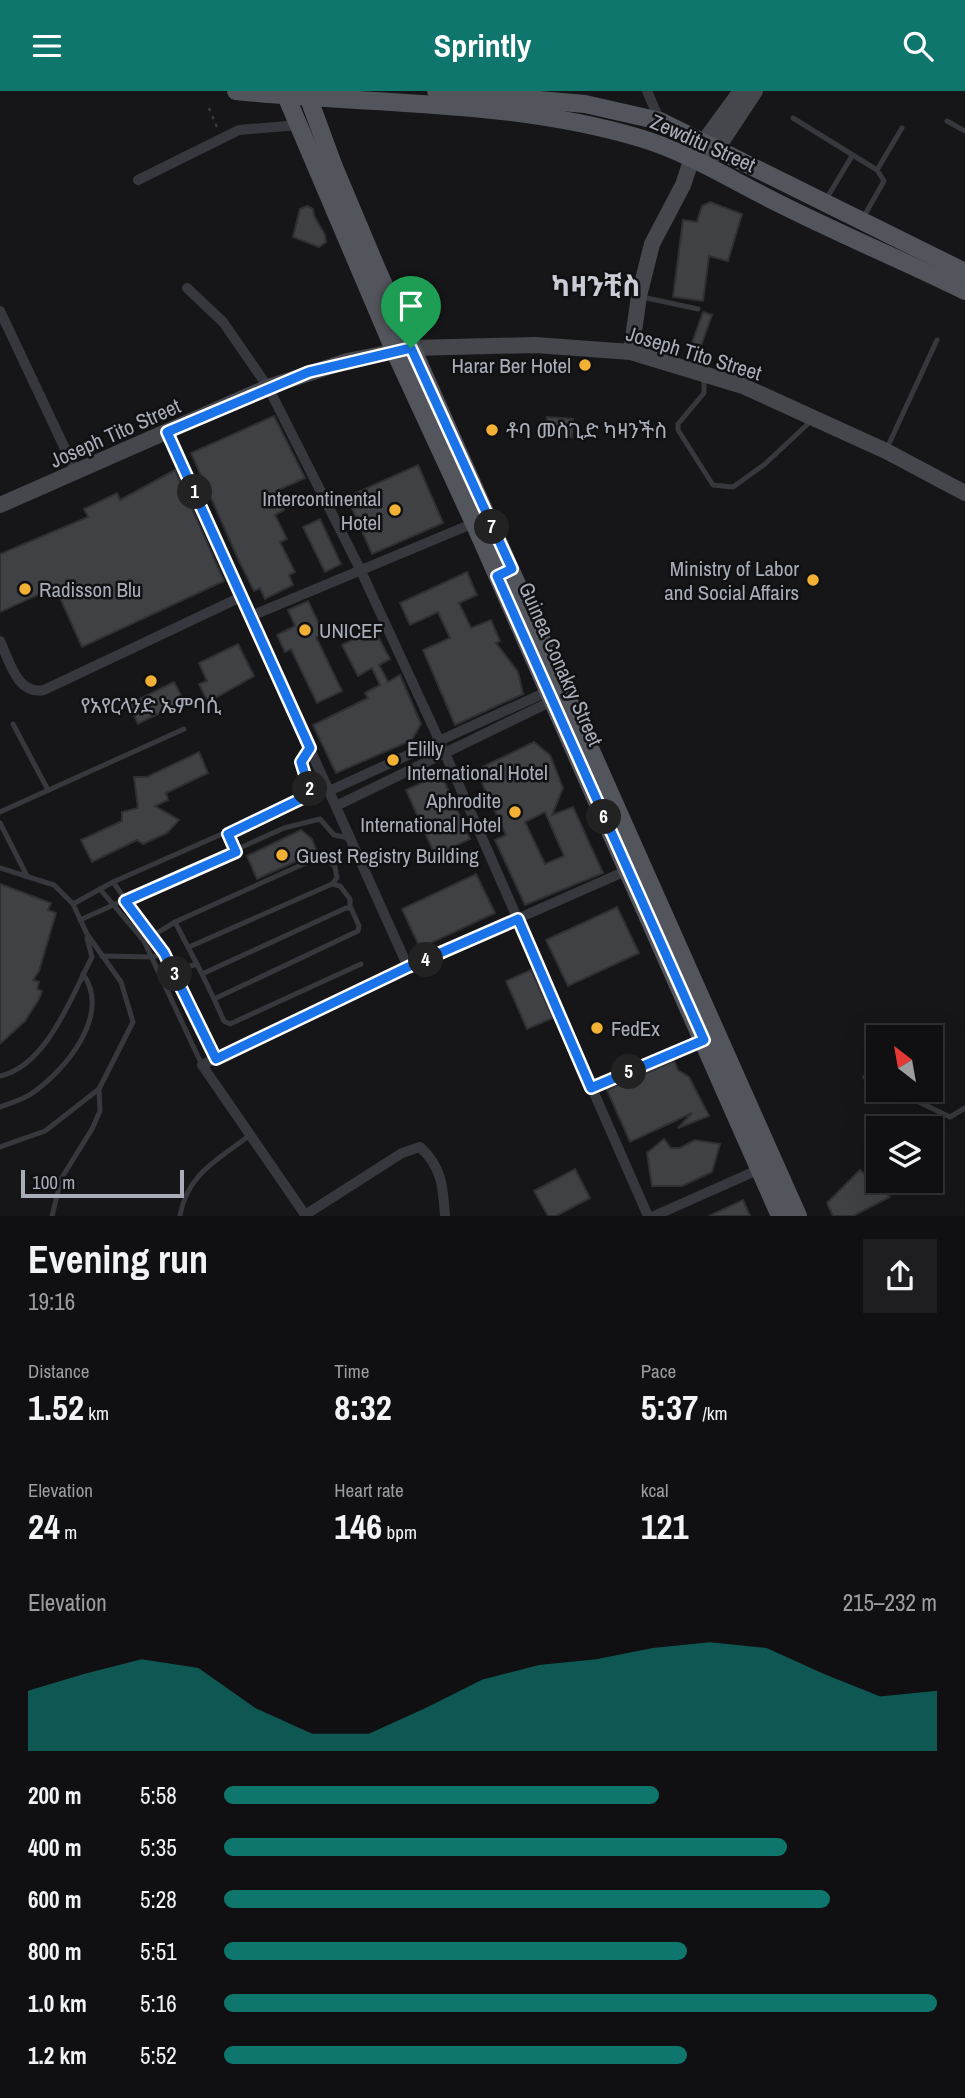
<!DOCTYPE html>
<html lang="en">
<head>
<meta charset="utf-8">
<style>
	:root { --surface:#101012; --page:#1e1e20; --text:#f1f3f6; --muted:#9c9d9f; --line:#303032; --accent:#0f766e }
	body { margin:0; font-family:"Archivo Narrow","Noto Sans Ethiopic",sans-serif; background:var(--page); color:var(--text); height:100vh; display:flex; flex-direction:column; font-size:26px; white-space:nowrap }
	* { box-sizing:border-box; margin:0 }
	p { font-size:23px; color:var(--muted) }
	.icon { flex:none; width:38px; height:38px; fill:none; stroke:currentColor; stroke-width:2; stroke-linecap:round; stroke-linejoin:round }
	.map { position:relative; height:1125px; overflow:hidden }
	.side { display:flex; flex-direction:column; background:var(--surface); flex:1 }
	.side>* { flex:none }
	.needle { width:46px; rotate:329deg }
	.controls { position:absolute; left:866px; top:934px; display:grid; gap:14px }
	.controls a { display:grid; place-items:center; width:77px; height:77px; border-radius:0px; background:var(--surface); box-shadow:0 7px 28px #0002,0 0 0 2px var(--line); font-size:35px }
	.scale { position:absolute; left:21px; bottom:18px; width:163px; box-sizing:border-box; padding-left:7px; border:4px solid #a8adb8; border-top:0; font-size:19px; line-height:24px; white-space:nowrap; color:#a8adb8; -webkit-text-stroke:5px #111113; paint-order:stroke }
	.pin { position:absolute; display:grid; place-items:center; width:60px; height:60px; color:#fff; margin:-72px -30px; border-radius:50% 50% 50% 0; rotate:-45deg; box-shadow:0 0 7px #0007 }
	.pin .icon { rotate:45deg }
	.km { position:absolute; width:35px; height:35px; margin:-18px; border-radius:50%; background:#222; color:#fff; font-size:19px; line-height:35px; text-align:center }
	.round { display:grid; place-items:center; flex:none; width:74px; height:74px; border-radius:0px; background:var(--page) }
	.headline { display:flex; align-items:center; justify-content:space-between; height:119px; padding:0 28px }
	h1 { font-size:38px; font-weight:700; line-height:52px }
	.metrics { display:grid; grid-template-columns:repeat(3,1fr); gap:10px; height:119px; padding:7px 28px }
	.metrics div { display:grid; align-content:center }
	.metrics b { font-size:35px; font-weight:700 }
	.metrics small { font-size:19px; font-weight:400 }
	.metrics p { font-size:19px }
	.chart { height:196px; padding:14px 28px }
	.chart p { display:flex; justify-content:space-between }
	.chart svg { width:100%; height:126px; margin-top:7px; fill:var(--accent); opacity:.7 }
	ul { padding:0 28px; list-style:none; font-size:23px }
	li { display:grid; grid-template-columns:112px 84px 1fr; align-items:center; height:52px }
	li i { height:18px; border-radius:9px; background:var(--accent) }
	header { display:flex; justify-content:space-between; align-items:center; height:91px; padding:0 28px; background:var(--accent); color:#fff; font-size:32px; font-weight:700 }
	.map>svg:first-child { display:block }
</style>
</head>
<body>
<header><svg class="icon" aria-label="menu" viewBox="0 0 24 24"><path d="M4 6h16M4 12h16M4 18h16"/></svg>Sprintly<svg class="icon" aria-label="search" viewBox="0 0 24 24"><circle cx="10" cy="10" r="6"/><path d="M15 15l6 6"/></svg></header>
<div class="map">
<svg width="965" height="1125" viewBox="0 0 965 1125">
	<rect width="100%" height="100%" fill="#161618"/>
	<g fill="#404145" stroke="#303034" stroke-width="2" fill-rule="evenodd">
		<path d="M 710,111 L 742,123 L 728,170 L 709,165 L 703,210 L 673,206 L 683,129 L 697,131 L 702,115 Z"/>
		<path d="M 307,115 L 313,118 L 314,125 L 325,144 L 326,151 L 319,156 L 293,146 L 300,118 Z"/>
		<path d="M 703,221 L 712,224 L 701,255 L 692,252 Z"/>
		<path d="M 274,325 L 305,387 L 276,400 L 284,419 L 275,424 L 287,448 L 280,451 L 295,481 L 289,484 L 293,494 L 265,508 L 260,497 L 254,500 L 239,470 L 191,362 Z"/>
		<path d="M 547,326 L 573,328 L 572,346 L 547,345 Z"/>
		<path d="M 418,374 L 443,432 L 372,463 L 347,406 Z"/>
		<path d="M 175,379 L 224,490 L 82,556 L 55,496 L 0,521 L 0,463 L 88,426 L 84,418 L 117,402 L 120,409 Z"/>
		<path d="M 320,428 L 341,473 L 325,481 L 303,436 Z"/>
		<path d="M 467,481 L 477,504 L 459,512 L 471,537 L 491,529 L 500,550 L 496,552 L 518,581 L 523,603 L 455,634 L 423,559 L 450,547 L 438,521 L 410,534 L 400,512 Z"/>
		<path d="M 308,510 L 324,543 L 316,546 L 342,600 L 317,612 L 291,558 L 285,561 L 277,544 L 295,535 L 288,519 Z"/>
		<path d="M 374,538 L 390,568 L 379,574 L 388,591 L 400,584 L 421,633 L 412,649 L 336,682 L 313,634 L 368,607 L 365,602 L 380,594 L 372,577 L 358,585 L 342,554 Z"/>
		<path d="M 238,553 L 254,585 L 208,611 L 199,593 L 207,590 L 199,572 Z"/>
		<path d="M 174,591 L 184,610 L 138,633 L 129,613 Z"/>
		<path d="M 534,651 L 550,664 L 563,697 L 552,724 L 573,716 L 603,782 L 525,814 L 495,749 L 506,744 L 476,679 ZM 545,721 L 564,765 L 545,773 L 525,731 Z"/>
		<path d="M 199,661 L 208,682 L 166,702 L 168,709 L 155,715 L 179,729 L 167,742 L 143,753 L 137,749 L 92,771 L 81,749 L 122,730 L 122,721 L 138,717 L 134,686 L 147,686 Z"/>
		<path d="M 441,683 L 470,748 L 435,764 L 406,699 Z"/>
		<path d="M 301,739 L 312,748 L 317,761 L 257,788 L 247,765 Z"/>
		<path d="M 476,783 L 495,822 L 420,857 L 402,818 Z"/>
		<path d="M 0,793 L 51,812 L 48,819 L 56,822 L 39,880 L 33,889 L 39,891 L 37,898 L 42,900 L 39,908 L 25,930 L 0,953 Z"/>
		<path d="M 617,816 L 639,862 L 568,895 L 546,849 Z"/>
		<path d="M 531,879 L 553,927 L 527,938 L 506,890 Z"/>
		<path d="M 674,970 L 678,979 L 689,986 L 709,1025 L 678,1037 L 692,1022 L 630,1051 L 607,999 Z"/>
		<path d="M 664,1048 L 671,1057 L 680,1057 L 695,1049 L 720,1053 L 712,1081 L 682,1095 L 652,1095 L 647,1062 Z"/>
		<path d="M 575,1078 L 590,1107 L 556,1125 L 548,1125 L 534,1100 Z"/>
		<path d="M 860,1079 L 890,1106 L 853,1125 L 833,1125 L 827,1112 Z"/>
		<path d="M 743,1109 L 750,1125 L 709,1125 Z"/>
	</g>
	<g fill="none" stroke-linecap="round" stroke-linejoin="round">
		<path stroke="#3d3f44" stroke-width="2" stroke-dasharray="3.5 5" stroke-linecap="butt" d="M 209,17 L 218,39"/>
		<g stroke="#37383d" stroke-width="5">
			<path d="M 793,27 L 877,79 L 884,90 L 863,127"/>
			<path d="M 947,30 L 965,40"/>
			<path d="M 877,79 L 902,37"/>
			<path d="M 825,110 L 852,65"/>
			<path d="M 642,206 L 698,218"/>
			<path d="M 704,286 L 704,302 L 678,333 L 678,339 L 713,394 L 733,396 L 765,373 L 811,330"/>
			<path d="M 887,357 L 937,249"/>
			<path d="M 13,633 L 48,699"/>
			<path d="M 0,721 L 184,638"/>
			<path d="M 0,732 L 26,783"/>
			<path d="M 227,743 L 235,761"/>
			<path d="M 0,777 L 54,794 L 73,813 L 87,843 L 121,891 L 133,931 L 99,998 L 100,1020 L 92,1038 L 61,1088 L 52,1125"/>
			<path d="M 113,791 L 164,862 L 216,968"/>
			<path d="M 332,793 L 340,795 L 350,808 L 350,816"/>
			<path d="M 100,798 L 144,850 L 202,974"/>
			<path d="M 73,813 L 113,791 L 306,706 L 310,699 L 301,671 L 310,657"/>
			<path d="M 346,817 L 351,817 L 359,835 L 358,840 L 214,908 L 202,883 Z"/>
			<path d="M 80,829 L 284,737 L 320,728 L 334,744 L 349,747"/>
			<path d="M 175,831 L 202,883"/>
			<path d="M 154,844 L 175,831 L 319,766 L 326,766 L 335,776 L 337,787 L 332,793 L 189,856"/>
			<path d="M 102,865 L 153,866 L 164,862"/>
			<path d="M 174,880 L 197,873"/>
			<path d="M 214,908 L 224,930 L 230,933 L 361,873"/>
			<path d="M 0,985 C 47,975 72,904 92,866 L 87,847"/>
			<path d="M 865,986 L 878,992"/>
			<path d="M 894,999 L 950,1026 L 965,1017"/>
			<path d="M 0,1016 C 10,1012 22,1009 31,1003 C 65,980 112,924 83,883"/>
			<path d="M 0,1056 L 45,1040 L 99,998"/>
			<path d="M 180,1124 C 188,1082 218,1069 250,1044"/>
		</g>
		<g stroke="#37383d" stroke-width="10">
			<path d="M 647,0 L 660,30"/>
			<path d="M 138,89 L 239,39 L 299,34"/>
			<path d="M 187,197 L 223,231 L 268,296 L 360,478 L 440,651 L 648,1125"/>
			<path d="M 0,220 L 77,383"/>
			<path d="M 167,340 L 408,876"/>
			<path d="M 251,525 L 474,432"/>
			<path d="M 0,550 C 10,571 17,604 44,599 L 243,505"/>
			<path d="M 329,700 L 553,598"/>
			<path d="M 336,715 L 558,607"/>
			<path d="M 591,997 L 704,949"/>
			<path d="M 305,1124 L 402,1062 L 420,1056 C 442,1076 443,1096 445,1125"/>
			<path d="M 306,1125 L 202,974 L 408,876 L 628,779"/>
			<path d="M 654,1125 L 760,1078"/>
		</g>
		<g stroke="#45474d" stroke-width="16">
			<path d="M 710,68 L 755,0"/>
			<path d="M 631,261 L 639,205 L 652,153 L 683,94 L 692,67 L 741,0"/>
			<path d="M 0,414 L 268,296 L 347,270 L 412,257 L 535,254 L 631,261 L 743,295 L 886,360 L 965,402"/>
		</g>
		<g stroke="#53555c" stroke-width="18">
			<path d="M 236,0 C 369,14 510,8 640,47 C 687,61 730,88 774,110 C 837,142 902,169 965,200"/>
			<path d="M 284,0 L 395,261 L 474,432 L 780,1125"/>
			<path d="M 306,0 L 334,76 L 376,176 L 798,1125"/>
			<path d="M 436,0 L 585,13 L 660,30 L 965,181"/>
		</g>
	</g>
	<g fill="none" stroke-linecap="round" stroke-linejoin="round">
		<defs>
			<path id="route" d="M 411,257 L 512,478 L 497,485 L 704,949 L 591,997 L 518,828 L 408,876 L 216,968 L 164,862 L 125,810 L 236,761 L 228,743 L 311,703 L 301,671 L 310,657 L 167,341 L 309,281 Z"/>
		</defs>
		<use href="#route" stroke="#fff" stroke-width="14"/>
		<use href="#route" stroke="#1a73e8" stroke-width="9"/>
	</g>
	<g fill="#f2b134" stroke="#111113" stroke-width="2.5">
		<circle cx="585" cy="274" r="7"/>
		<circle cx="492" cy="339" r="7"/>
		<circle cx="395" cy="419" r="7"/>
		<circle cx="813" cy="489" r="7"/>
		<circle cx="25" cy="498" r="7"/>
		<circle cx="305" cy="539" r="7"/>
		<circle cx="151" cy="590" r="7"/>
		<circle cx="393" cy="669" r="7"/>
		<circle cx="515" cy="721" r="7"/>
		<circle cx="282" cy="764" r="7"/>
		<circle cx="597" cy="937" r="7"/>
	</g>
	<g text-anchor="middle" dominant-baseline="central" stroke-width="5" stroke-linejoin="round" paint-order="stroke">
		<g font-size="21" fill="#a8adb8" stroke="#111113">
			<text transform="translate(703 52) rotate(24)">Zewditu Street</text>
			<text transform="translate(694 262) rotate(17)">Joseph Tito Street</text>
			<text transform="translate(115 342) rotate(-24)">Joseph Tito Street</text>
			<text transform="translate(561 573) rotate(66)">Guinea Conakry Street</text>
		</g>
		<g font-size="21" fill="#a8adb8" stroke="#111113" text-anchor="start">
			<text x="571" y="274" text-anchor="end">Harar Ber Hotel</text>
			<text x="506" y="339">ቶባ መስጊድ ካዛንችስ</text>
			<text x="381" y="407" text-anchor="end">Intercontinental<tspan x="381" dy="24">Hotel</tspan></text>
			<text x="799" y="477" text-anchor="end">Ministry of Labor<tspan x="799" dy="24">and Social Affairs</tspan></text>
			<text x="39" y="498">Radisson Blu</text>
			<text x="319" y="539">UNICEF</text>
			<text x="151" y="614" text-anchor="middle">የአየርላንድ ኤምባሲ</text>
			<text x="407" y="657">Elilly<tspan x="407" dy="24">International Hotel</tspan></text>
			<text x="501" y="709" text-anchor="end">Aphrodite<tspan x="501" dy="24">International Hotel</tspan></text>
			<text x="296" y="764">Guest Registry Building</text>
			<text x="611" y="937">FedEx</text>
		</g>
		<g font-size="28" font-weight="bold" fill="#c9ccd4" stroke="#111113">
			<text x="596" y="195">ካዛንቺስ</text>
		</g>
	</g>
</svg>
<div class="controls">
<a><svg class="needle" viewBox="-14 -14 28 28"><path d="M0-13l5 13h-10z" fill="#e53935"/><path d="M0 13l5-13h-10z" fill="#9c9d9f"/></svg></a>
<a><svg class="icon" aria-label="layers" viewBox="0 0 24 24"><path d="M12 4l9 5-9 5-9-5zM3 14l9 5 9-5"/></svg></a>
</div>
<div class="scale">100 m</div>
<div class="pin" style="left:411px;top:257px;background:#1e9e55"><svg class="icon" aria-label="arrive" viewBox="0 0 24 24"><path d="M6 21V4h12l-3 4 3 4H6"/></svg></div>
<b class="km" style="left:195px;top:401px">1</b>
<b class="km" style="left:310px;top:698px">2</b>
<b class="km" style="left:175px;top:883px">3</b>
<b class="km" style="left:426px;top:869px">4</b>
<b class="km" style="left:629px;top:981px">5</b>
<b class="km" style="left:604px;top:726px">6</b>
<b class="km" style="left:492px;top:436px">7</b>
</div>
<section class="side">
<div class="headline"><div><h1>Evening run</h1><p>19:16</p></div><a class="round"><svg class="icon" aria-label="share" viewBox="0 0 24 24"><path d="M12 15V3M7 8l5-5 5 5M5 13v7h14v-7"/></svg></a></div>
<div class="metrics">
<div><p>Distance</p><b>1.52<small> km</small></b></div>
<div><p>Time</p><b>8:32</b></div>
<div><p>Pace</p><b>5:37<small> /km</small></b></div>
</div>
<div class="metrics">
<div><p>Elevation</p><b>24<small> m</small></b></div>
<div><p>Heart rate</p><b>146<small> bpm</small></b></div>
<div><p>kcal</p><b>121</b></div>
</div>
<div class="chart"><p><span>Elevation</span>215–232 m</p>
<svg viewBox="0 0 160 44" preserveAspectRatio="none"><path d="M0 44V23L10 17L20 12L30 15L40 29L50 38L60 38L70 29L80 19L90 14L100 12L110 8L120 6L130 8L140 17L150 25L160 23V44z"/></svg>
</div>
<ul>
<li><b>200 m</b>5:58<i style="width:61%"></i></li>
<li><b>400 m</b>5:35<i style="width:79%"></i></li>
<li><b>600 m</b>5:28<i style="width:85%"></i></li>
<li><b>800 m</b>5:51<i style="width:65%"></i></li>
<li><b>1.0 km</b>5:16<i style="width:100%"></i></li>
<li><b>1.2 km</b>5:52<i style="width:65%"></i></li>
</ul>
</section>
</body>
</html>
